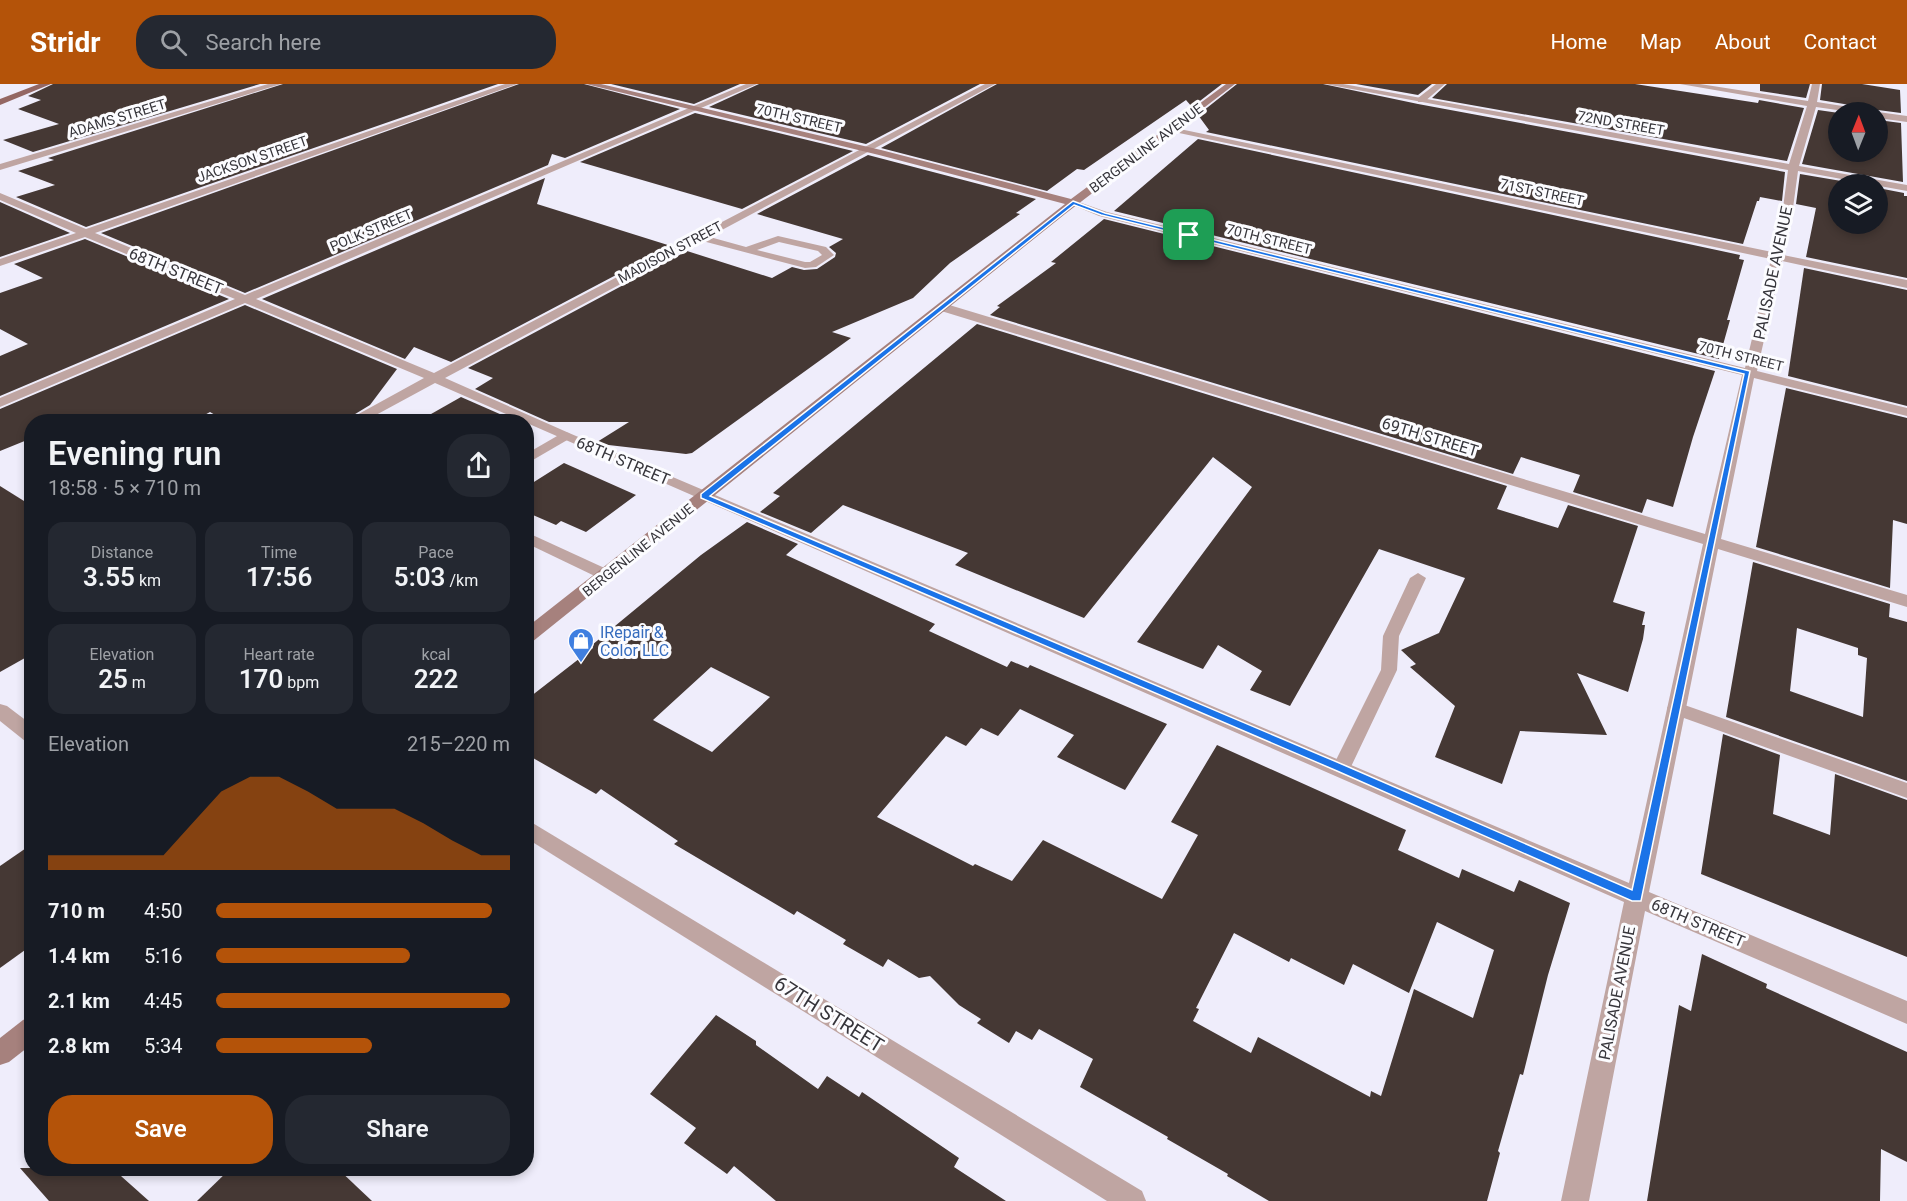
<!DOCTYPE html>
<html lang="en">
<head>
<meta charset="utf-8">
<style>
	:root { --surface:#171b24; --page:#242831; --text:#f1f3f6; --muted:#9ea1a6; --accent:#b45309 }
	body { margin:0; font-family:Roboto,sans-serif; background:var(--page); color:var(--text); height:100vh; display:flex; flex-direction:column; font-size:22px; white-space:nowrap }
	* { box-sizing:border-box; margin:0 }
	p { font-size:20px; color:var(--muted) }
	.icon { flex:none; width:33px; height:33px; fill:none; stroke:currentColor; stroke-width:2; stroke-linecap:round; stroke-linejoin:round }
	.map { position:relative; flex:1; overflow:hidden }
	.side { position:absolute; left:24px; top:330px; width:510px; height:762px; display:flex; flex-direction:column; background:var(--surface); border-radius:24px; box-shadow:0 3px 9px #0003 }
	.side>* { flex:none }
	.needle { width:39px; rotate:1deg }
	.buttons { position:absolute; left:1828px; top:18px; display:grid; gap:12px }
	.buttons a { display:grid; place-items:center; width:60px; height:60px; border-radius:50%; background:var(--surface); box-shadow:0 3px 9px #0003; font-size:30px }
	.pin { position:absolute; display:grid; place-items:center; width:51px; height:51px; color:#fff; margin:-26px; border-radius:12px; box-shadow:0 3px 9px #0006 }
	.round { display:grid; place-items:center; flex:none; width:63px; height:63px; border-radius:24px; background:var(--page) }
	.summary { display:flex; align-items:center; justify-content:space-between; height:102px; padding:0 24px }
	h1 { font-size:33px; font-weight:600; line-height:45px }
	.figures { display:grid; grid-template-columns:repeat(3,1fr); gap:9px; height:102px; padding:6px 24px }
	.figures div { display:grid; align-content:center; border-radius:15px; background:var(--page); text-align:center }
	.figures b { font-size:26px; font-weight:600 }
	.figures small { font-size:16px; font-weight:400 }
	.figures p { font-size:16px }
	.chart { height:168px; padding:12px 24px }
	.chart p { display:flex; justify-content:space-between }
	.chart svg { width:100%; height:108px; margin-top:6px; fill:var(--accent); opacity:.7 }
	.primary-button { display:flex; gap:12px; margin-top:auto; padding:12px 24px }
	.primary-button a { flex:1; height:69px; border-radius:24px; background:var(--accent); color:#fff; font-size:24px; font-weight:600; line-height:69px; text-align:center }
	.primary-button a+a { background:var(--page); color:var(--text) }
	ul { padding:0 24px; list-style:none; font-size:20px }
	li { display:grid; grid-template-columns:96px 72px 1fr; align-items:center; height:45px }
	li i { height:15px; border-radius:8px; background:var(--accent) }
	header { display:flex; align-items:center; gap:36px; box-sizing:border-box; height:84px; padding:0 30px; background:var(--accent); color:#fff }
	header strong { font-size:28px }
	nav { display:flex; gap:33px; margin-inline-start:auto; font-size:21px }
	.search { width:420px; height:54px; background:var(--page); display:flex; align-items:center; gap:15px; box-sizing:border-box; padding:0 21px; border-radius:24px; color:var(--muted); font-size:22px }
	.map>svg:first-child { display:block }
</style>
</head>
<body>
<header>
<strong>Stridr</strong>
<div class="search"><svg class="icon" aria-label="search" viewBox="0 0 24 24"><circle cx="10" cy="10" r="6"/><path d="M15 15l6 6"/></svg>Search here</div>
<nav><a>Home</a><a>Map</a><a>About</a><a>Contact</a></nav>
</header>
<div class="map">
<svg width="1907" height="1117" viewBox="0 0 1907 1117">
	<rect width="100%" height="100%" fill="#efedfb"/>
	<g fill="#453834" fill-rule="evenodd">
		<path d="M 53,0 L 260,0 L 33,68 L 3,56 L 59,40 L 18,25 L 41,16 L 28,12 Z"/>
		<path d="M 283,0 L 498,0 L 86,143 L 16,113 L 55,101 L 18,87 L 54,76 L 48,74 Z"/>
		<path d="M 519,0 L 584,0 L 680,25 L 565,74 L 552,70 L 548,81 L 245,209 L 101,149 Z"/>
		<path d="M 611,0 L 740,0 L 694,20 Z"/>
		<path d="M 759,0 L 980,0 L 866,60 L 709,23 Z"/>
		<path d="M 997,0 L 1222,0 L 1192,23 L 1186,16 L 1084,86 L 1077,85 L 1047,107 L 881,64 Z"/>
		<path d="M 1237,0 L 1323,0 L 1418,20 L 1785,88 L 1782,117 L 1760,113 L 1759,117 L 1757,117 L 1743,160 L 1206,48 L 1209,46 L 1198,31 Z"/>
		<path d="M 1356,0 L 1432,0 L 1418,11 Z"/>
		<path d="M 1447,0 L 1635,0 L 1758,19 L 1759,16 L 1804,24 L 1787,77 L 1432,14 Z"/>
		<path d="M 1760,0 L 1810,0 L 1806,14 L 1760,7 Z"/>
		<path d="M 1822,0 L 1862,0 L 1900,6 L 1901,29 L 1878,26 L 1871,28 L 1868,24 L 1820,16 Z"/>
		<path d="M 1818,26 L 1839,29 L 1839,68 L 1878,68 L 1878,36 L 1901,39 L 1903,98 L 1802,80 Z"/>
		<path d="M 695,29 L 853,67 L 742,125 L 580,78 Z"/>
		<path d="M 1198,55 L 1740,171 L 1739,175 L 1744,176 L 1727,236 L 1730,236 L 1719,275 L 1114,127 Z"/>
		<path d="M 868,71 L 1036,115 L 1016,129 L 1020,130 L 950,179 L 913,214 L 832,248 L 851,254 L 692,369 L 686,370 L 600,360 L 597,358 L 629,338 L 549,338 L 475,305 L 493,294 L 468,284 L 687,167 L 772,194 L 792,183 L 804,186 L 817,185 L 835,173 L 836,169 L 829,163 L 843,155 L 757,130 Z"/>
		<path d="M 1800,90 L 1859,100 L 1839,100 L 1839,140 L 1878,140 L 1878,104 L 1904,109 L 1904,112 L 1907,112 L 1907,194 L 1806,173 L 1816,124 L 1796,120 Z"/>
		<path d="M 545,94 L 537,120 L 671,162 L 451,278 L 414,263 L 405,275 L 262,215 Z"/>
		<path d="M 0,118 L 70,149 L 0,173 Z"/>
		<path d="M 1104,135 L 1715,287 L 1693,353 L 1673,423 L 1647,415 L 1642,429 L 1573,408 L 1580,391 L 1521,373 L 1513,390 L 990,231 L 1000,223 L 997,222 L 1056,179 L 1051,178 Z"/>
		<path d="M 85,155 L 229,215 L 0,312 L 0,272 L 28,260 L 0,245 L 0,209 L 43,194 L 14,180 Z"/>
		<path d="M 1804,184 L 1907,206 L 1907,322 L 1788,292 Z"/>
		<path d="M 245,221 L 397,285 L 370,321 L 342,338 L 227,338 L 210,328 L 192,338 L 72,338 L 66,334 L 57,338 L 32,338 L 32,354 L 0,367 L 0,325 Z"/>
		<path d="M 977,240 L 1507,402 L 1497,425 L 1558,444 L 1568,421 L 1638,442 L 1613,518 L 1645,528 L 1642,541 L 1645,541 L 1643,555 L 1628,608 L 1577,589 L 1607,651 L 1520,647 L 1502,700 L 1435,673 L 1455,622 L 1410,583 L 1416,580 L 1401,566 L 1439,549 L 1465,494 L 1379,465 L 1290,622 L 1250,606 L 1262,587 L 1218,561 L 1203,585 L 1137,558 L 1252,403 L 1213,373 L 1084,534 L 955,481 L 968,469 L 843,421 L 811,449 L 760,428 L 780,412 L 773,409 Z"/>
		<path d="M 1786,304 L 1907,334 L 1907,440 L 1893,436 L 1890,504 L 1756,463 Z"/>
		<path d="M 461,313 L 518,338 L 417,338 Z"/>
		<path d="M 564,379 L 636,411 L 586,448 L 561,437 L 556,441 L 526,428 L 526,403 Z"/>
		<path d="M 0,402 L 32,422 L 32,570 L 0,588 Z"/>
		<path d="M 747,438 L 798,460 L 786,471 L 935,540 L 929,547 L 1007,583 L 1011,577 L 1028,584 L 1030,581 L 1167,640 L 1125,706 L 1057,673 L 1074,651 L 1020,625 L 998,652 L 981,644 L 966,662 L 946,652 L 877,733 L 973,782 L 975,780 L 1012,797 L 1043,756 L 1162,815 L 1198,751 L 1171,738 L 1217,661 L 1406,746 L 1398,766 L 1459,794 L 1462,785 L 1514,808 L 1519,796 L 1570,819 L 1548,891 L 1523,991 L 1520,990 L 1498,1067 L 1500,1069 L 1487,1117 L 1269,1117 L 1227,1092 L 1228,1090 L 1167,1055 L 1168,1053 L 1080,1003 L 1093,975 L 1039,945 L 1032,956 L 1016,947 L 1009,959 L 977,939 L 981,935 L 959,921 L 930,892 L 919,894 L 888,875 L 883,883 L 843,860 L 846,856 L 797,827 L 794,831 L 674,760 L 678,757 L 601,705 L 596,710 L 526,670 L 526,616 L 593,564 L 592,561 L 701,471 ZM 711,583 L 770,613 L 712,668 L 653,636 ZM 1437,838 L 1494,866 L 1473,934 L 1414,905 L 1381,1012 L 1371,1007 L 1370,1013 L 1258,953 L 1251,969 L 1193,937 L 1199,925 L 1196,924 L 1234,849 L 1289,878 L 1291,874 L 1344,901 L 1353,880 L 1409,909 Z"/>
		<path d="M 1753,478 L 1890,520 L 1889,533 L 1907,538 L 1907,697 L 1726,633 ZM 1797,544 L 1858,564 L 1858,571 L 1867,574 L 1863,633 L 1790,607 Z"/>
		<path d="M 1723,650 L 1780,671 L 1773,730 L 1830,751 L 1835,690 L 1907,716 L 1907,873 L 1701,790 Z"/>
		<path d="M 32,760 L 32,861 L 0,884 L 0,782 Z"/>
		<path d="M 1702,870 L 1767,900 L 1766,904 L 1907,968 L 1907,1078 L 1881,1065 L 1880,1117 L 1647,1117 L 1679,921 L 1691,927 Z"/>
		<path d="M 716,931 L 756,957 L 756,961 L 818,1005 L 827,992 L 859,1013 L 862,1008 L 959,1074 L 954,1083 L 1006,1117 L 776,1117 L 734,1082 L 727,1090 L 684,1059 L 696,1044 L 650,1010 Z"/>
		<path d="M 20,1084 L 112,1084 L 149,1117 L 49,1117 Z"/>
		<path d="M 231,1084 L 337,1084 L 372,1117 L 197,1117 Z"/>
	</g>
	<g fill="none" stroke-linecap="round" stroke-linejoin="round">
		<g fill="#bfa5a2" fill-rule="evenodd">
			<path d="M 1436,0 L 1445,0 L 1424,18 L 1418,18 L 1418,14 Z"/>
			<path d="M 699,150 L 746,163 L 778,152 L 826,163 L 834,171 L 816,183 L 805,184 L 695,155 L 695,151 ZM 779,158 L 818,167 L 822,171 L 810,178 L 805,178 L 757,166 Z"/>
			<path d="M 564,348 L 569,349 L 571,352 L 569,355 L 526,380 L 526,370 Z"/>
			<path d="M 526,448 L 611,487 L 614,491 L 606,496 L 601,495 L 526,459 Z"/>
			<path d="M 1418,489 L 1426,494 L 1399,552 L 1397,586 L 1348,689 L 1341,691 L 1334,689 L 1332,684 L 1381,586 L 1383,552 L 1410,494 Z"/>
			<path d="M 1676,618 L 1907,699 L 1907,714 L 1670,629 L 1667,624 L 1670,619 Z"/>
		</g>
		<g fill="#bfa5a2" fill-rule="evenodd">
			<path d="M 268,0 L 281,0 L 0,86 L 0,80 Z"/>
			<path d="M 505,0 L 517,0 L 95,149 L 245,211 L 746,0 L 757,0 L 256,215 L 434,289 L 985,0 L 995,0 L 445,294 L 569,349 L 1629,799 L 1703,460 L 938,226 L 936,223 L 942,219 L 946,220 L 1705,450 L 1742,291 L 1099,132 L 1068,119 L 1073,116 L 1107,128 L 1745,284 L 1771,175 L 1165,46 L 1170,43 L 1772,168 L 1783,124 L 1788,86 L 1325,0 L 1343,0 L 1789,80 L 1807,22 L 1680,0 L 1700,0 L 1808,17 L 1812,0 L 1820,0 L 1817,18 L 1868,26 L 1869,28 L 1851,28 L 1816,23 L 1799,82 L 1907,101 L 1907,107 L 1798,87 L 1793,124 L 1783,171 L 1907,196 L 1907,204 L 1782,177 L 1757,287 L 1907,324 L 1907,332 L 1754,294 L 1721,455 L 1907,511 L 1907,523 L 1718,465 L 1649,808 L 1907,917 L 1907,940 L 1645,827 L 1589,1117 L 1561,1117 L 1624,818 L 435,299 L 363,338 L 344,338 L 424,294 L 245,219 L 0,323 L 0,314 L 235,215 L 85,153 L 0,182 L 0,175 L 76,149 L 0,116 L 0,109 L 86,145 Z"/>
			<path d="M 1877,28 L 1878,28 L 1907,32 L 1907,38 L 1878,34 Z"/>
			<path d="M 0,620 L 7,622 L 32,641 L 32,659 L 25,657 L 0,637 Z"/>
			<path d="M 526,735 L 1142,1107 L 1146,1117 L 1107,1117 L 526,754 Z"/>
		</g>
		<g fill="#a6817d" fill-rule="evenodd">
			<path d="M 586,0 L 601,0 L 881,66 L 1071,115 L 1226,0 L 1235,0 L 1065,130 L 532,558 L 526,560 L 526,544 L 1065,120 L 879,71 Z"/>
			<path d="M 32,932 L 32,960 L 9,978 L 0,981 L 0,954 L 23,936 Z"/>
		</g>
		<path fill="#946763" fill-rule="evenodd" d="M 39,0 L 51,0 L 0,21 L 0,15 Z"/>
	</g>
	<path fill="#1a73e8" stroke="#fff" stroke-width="1.5" fill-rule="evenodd" d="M 1073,117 L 1105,129 L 1750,287 L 1641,817 L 1632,817 L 1337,687 L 701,414 L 701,410 ZM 1074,121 L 1101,131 L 1744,290 L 1632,806 L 1344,681 L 710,412 Z"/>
	<defs>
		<symbol id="shop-pin" viewBox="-11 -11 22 30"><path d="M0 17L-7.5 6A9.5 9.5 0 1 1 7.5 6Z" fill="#3f7fe0" stroke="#fcfcff"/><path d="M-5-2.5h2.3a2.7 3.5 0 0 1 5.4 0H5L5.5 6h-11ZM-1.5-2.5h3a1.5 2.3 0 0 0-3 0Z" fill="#fff"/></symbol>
	</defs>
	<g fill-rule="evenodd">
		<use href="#shop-pin" x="566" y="542" width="30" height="40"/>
	</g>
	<g text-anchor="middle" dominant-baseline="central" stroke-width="6" stroke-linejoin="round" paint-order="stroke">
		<g font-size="14" fill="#36353b" stroke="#fcfcff">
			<text transform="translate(117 34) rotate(-17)">ADAMS STREET</text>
			<text transform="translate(799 34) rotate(13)">70TH STREET</text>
			<text transform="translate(1621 39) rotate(10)">72ND STREET</text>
			<text transform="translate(1146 64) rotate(-37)">BERGENLINE AVENUE</text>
			<text transform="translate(252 75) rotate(-19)">JACKSON STREET</text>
			<text transform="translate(1542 108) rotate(12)">71ST STREET</text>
			<text transform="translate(371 146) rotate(-23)">POLK STREET</text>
			<text transform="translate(1269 155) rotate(14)">70TH STREET</text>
			<text transform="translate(670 168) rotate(-28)">MADISON STREET</text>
			<text transform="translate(1741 272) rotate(14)">70TH STREET</text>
			<text transform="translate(638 466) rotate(-39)">BERGENLINE AVENUE</text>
		</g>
		<g font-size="16" fill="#36353b" stroke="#fcfcff">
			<text transform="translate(176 187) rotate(22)">68TH STREET</text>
			<text transform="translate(1773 189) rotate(-78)">PALISADE AVENUE</text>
			<text transform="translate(1430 353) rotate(17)">69TH STREET</text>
			<text transform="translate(623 377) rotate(23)">68TH STREET</text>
			<text transform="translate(1698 839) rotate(23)">68TH STREET</text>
			<text transform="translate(1617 909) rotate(-79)">PALISADE AVENUE</text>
		</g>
		<g font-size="16" fill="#366cbe" stroke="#fcfcff" text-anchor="start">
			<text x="600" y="548">IRepair &amp;<tspan x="600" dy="18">Color LLC</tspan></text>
		</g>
		<g font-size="20" fill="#36353b" stroke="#fcfcff">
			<text transform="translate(829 930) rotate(32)">67TH STREET</text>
		</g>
	</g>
</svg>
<div class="buttons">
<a><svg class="needle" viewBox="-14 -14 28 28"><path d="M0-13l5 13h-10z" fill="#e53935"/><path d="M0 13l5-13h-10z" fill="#9ea1a6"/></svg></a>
<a><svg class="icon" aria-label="layers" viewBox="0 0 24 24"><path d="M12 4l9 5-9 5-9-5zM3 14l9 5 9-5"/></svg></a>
</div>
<div class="pin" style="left:1189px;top:151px;background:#1e9e55"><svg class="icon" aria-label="arrive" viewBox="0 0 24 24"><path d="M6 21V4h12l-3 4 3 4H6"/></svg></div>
<section class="side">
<div class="summary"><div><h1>Evening run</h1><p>18:58 · 5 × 710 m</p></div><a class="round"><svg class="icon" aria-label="share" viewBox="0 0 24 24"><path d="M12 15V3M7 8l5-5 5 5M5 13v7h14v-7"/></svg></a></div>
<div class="figures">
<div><p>Distance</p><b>3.55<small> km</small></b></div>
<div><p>Time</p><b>17:56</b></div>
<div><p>Pace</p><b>5:03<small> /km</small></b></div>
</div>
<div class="figures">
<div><p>Elevation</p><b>25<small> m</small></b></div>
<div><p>Heart rate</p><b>170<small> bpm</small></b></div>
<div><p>kcal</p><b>222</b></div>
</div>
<div class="chart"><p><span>Elevation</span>215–220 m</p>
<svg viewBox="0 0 160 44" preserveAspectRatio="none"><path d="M0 44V38L10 38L20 38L30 38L40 38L50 25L60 12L70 6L80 6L90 12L100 19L110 19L120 19L130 25L140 32L150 38L160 38V44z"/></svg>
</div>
<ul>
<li><b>710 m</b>4:50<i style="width:94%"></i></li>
<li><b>1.4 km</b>5:16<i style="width:66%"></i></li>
<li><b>2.1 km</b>4:45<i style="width:100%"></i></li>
<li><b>2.8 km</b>5:34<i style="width:53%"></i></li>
</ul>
<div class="primary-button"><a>Save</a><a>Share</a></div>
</section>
</div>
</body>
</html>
